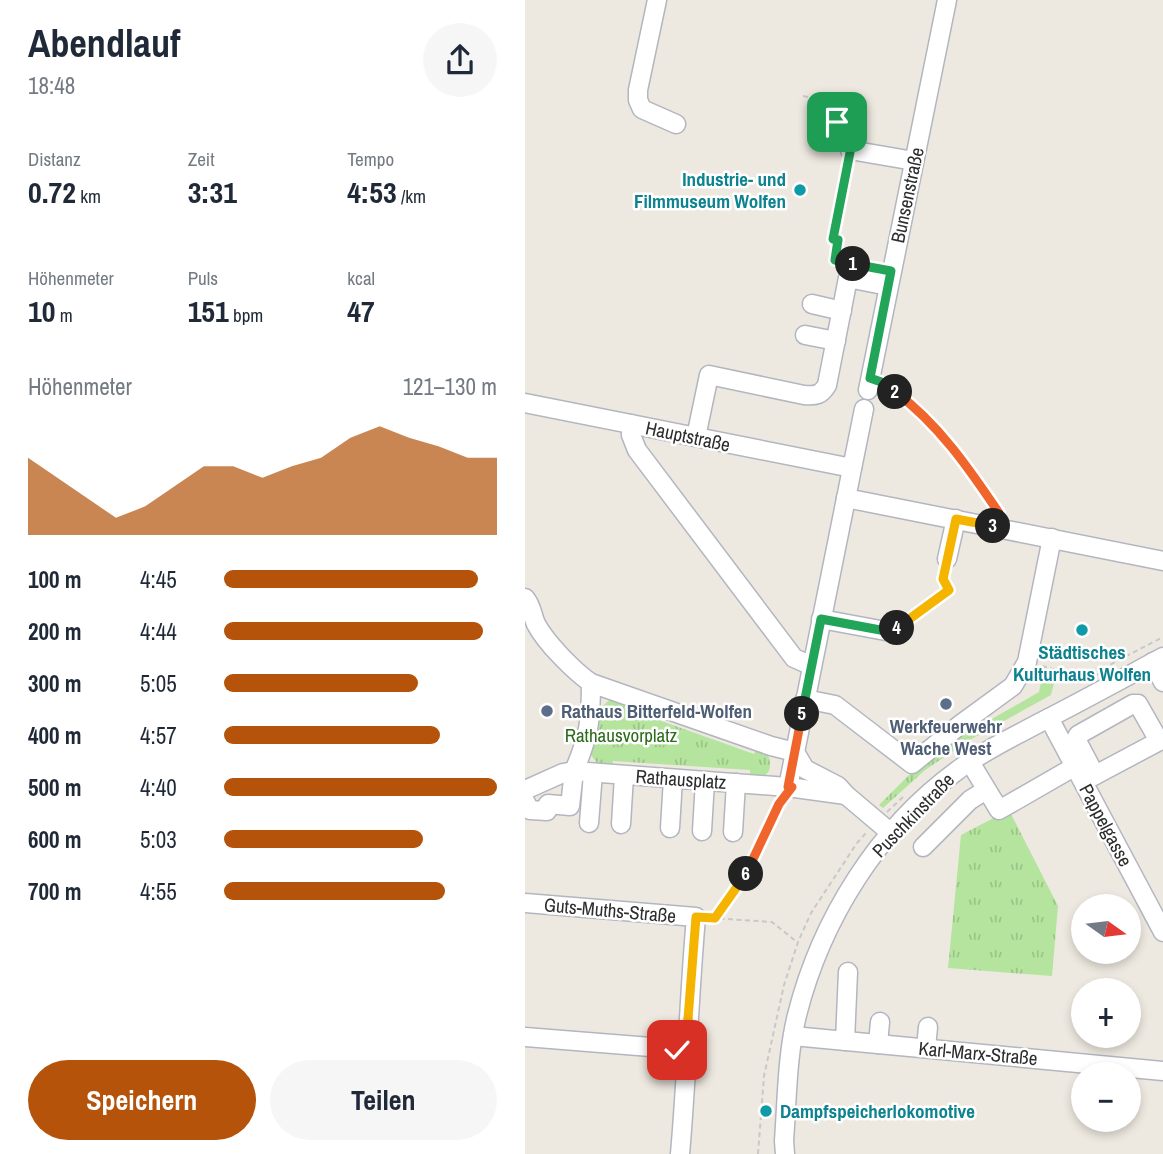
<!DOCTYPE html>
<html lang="de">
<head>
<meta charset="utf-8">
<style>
	:root { --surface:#fff; --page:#f6f6f7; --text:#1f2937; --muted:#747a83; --accent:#b45309 }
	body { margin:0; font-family:"Archivo Narrow",sans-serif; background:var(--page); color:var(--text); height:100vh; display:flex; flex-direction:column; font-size:26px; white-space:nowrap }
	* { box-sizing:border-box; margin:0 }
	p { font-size:23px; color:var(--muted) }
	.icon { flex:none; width:38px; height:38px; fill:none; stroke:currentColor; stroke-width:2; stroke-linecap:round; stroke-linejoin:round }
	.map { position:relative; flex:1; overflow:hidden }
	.sheet { display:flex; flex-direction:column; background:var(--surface); width:525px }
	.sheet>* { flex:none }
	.needle { width:46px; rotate:104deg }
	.buttons { position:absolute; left:546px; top:894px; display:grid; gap:14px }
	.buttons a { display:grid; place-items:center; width:70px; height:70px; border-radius:50%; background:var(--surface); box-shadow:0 4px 10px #0003; font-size:35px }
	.pin { position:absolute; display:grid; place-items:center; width:60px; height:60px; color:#fff; margin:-30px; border-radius:14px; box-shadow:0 4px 10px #0006 }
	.km { position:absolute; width:35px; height:35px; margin:-18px; border-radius:50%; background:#222; color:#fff; font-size:19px; line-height:35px; text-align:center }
	.round { display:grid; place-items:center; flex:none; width:74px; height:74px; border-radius:37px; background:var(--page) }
	.head { display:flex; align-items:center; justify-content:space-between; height:119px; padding:0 28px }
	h1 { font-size:38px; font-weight:700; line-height:52px }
	.figures { display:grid; grid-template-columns:repeat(3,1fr); gap:10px; height:119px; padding:7px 28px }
	.figures div { display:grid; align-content:center }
	.figures b { font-size:30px; font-weight:700 }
	.figures small { font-size:19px; font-weight:400 }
	.figures p { font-size:19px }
	.chart { height:196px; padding:14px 28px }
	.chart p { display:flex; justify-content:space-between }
	.chart svg { width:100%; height:126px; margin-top:7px; fill:var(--accent); opacity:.7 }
	.cta { display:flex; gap:14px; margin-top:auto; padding:14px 28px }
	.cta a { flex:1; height:80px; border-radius:42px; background:var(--accent); color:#fff; font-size:28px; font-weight:700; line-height:80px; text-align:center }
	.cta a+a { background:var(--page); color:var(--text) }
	ul { padding:0 28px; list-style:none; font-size:23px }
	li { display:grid; grid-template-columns:112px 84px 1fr; align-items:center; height:52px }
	li i { height:18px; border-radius:9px; background:var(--accent) }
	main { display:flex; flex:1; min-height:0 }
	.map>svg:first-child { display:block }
</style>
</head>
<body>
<main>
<section class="sheet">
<div class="head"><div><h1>Abendlauf</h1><p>18:48</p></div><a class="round"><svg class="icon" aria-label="share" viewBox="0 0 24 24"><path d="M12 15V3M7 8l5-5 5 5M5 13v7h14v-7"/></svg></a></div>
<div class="figures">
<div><p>Distanz</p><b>0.72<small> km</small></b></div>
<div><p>Zeit</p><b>3:31</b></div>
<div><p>Tempo</p><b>4:53<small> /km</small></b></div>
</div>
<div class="figures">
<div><p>Höhenmeter</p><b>10<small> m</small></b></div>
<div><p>Puls</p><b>151<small> bpm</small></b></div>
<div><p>kcal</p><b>47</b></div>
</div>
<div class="chart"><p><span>Höhenmeter</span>121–130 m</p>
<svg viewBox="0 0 160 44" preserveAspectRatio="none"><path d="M0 44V17L10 24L20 31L30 38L40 34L50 27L60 20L70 20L80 24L90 20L100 17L110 10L120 6L130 10L140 13L150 17L160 17V44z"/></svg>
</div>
<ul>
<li><b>100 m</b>4:45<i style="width:93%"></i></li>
<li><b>200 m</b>4:44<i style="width:95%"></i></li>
<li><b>300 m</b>5:05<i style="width:71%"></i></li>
<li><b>400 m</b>4:57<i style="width:79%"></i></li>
<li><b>500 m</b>4:40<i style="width:100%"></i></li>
<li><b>600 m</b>5:03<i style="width:73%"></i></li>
<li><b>700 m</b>4:55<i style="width:81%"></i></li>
</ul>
<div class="cta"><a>Speichern</a><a>Teilen</a></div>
</section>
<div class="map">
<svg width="638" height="1154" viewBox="0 0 638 1154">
	<defs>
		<pattern id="grass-tufts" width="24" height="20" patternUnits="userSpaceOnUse" patternTransform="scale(1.75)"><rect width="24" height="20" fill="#b4e49e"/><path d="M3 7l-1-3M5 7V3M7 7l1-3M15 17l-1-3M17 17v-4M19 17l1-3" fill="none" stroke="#9bc488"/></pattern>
	</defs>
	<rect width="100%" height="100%" fill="#eee9e0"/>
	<g fill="url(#grass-tufts)">
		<path d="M 519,668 L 532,670 L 526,695 L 441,742 L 399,771 L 358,808 L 354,805 L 394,765 L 437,736 L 514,692 Z"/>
		<path d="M 92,697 L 102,700 L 100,708 L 229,754 L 233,746 C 243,753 247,758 244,771 L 238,778 L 225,780 L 225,770 L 88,761 L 86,771 L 75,767 L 66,755 C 66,734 69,703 92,697 Z"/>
		<path d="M 484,810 L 533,906 L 527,976 L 423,968 L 436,835 Z"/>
	</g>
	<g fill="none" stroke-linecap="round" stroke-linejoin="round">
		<defs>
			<g id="minor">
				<path d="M 132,0 L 113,90 L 113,100 L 117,109 L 151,124"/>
				<path d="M 325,150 L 389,161"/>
				<path d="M 287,304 L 317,311"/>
				<path d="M 280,335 L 311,341"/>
				<path d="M 343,390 L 422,0"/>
				<path d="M 0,403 L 327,468"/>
				<path d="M 106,424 L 106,435 L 112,450 L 269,658 L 287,666"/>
				<path d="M 171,437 L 184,375 L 279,395 C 291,396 296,395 302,385 L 323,278 L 363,286"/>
				<path d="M 321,498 L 638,561"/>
				<path d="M 422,559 L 431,519"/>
				<path d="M 0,598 C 7,606 7,615 11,624 C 21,643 49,671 66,683"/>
				<path d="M 296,619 L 366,632"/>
				<path d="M 628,662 L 638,682"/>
				<path d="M 280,699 L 310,705 L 387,764 L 436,724 L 488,686 L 502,662 L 527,538"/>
				<path d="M 524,718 L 638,932"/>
				<path d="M 270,752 L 280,769 L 313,786 L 321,795 L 366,833"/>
				<path d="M 445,762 L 474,810 L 549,767"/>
				<path d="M 570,775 L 551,739 L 553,735 L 608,704 L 613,704 L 634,741"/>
				<path d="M 561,780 L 638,739"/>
				<path d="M 263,787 L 49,771 C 64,736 66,721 66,683 L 246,746 L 270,752"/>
				<path d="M 0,790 L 38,773 L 49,771 L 45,806 L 23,804 L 22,811 L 5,810 L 0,801"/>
				<path d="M 321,795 L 263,787 L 339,409"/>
				<path d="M 64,823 L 68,773"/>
				<path d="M 96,824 L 99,776"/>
				<path d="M 145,828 L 148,779"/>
				<path d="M 177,831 L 180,781"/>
				<path d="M 208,832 L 211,783"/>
				<path d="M 398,847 L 445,800 L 461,790"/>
				<path d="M 0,903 L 171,917 C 164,996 162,1075 155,1154"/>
				<path d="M 268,1036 L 638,1071"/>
				<path d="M 0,1037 L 163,1050"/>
				<path d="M 320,1041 L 323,972"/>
				<path d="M 353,1044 L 355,1022"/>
				<path d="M 401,1048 L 403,1027"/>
				<path d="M 260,1154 L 259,1141 C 262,1100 262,1055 272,1015 C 296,920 353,828 433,770 C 458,751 488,737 516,722 C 557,701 597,679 638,657"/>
			</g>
		</defs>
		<use href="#minor" stroke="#b3b6c0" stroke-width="21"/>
		<g stroke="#c8c8c8" stroke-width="2" stroke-dasharray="5 3.5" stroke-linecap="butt">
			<path d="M 278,96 L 306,102 C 302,120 314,124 329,127 L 328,136"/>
			<path d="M 322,166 L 308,239 L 313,240 L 310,260 L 323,262"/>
			<path d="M 360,384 L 390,406 L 446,471 L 473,513"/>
			<path d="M 378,623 L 424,590 L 418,579 L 419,574"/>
			<path d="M 517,666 L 565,679"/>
			<path d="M 572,675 L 588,663 L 638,637"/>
			<path d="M 362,812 L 379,796"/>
			<path d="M 186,918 L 247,922 L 272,942"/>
			<path d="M 190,918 L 218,880 L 256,801"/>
			<path d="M 233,1154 L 239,1076 L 259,985 L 273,942 L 286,913 L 332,843 L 341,833"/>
		</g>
		<use href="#minor" stroke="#fff" stroke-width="18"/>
	</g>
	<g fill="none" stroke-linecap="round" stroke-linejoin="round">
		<defs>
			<path id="split-1" d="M 312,122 L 330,127 L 308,239 L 313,240 L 310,260 L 328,264"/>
			<path id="split-2" d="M 328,264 L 366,271 L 345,378 L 359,383 L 370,392"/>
			<path id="split-3" d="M 370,392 C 413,423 445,470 474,513 L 471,526 L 468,526"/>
			<path id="split-4" d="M 372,628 L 424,590 L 418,579 L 431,519 L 468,526"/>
			<path id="split-5" d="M 277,714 L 296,619 L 366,632 L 372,628"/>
			<path id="split-6" d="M 221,874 L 254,804 L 267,787 L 263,787 L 277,714"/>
			<path id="split-7" d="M 163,1019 L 171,917 L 190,918 L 221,874"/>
			<path id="split-8" d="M 152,1050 L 163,1050 L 163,1019"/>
		</defs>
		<use href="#split-1" stroke="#fff" stroke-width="14"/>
		<use href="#split-2" stroke="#fff" stroke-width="14"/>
		<use href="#split-3" stroke="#fff" stroke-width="14"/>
		<use href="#split-4" stroke="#fff" stroke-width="14"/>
		<use href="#split-5" stroke="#fff" stroke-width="14"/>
		<use href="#split-6" stroke="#fff" stroke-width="14"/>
		<use href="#split-7" stroke="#fff" stroke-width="14"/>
		<use href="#split-8" stroke="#fff" stroke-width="14"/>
		<use href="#split-1" stroke="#22a559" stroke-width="9"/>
		<use href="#split-2" stroke="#22a559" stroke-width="9"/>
		<use href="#split-3" stroke="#f0652b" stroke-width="9"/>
		<use href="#split-4" stroke="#f5b400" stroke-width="9"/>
		<use href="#split-5" stroke="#22a559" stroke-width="9"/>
		<use href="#split-6" stroke="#f0652b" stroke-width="9"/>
		<use href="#split-7" stroke="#f5b400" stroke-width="9"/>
		<use href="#split-8" stroke="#f5b400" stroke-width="9"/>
	</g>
	<g fill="#0f9aa8" stroke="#fff" stroke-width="2.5">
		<circle cx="275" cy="190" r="7"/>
		<circle cx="557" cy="630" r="7"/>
		<circle cx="241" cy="1111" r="7"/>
	</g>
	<g fill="#5c6f8a" stroke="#fff" stroke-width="2.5">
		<circle cx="421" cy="704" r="7"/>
		<circle cx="22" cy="711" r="7"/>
	</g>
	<g text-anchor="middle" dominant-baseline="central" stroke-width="5" stroke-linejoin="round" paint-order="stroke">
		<g font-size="19" font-weight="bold" fill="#0d838f" stroke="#fff" text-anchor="end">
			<text x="261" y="179">Industrie- und<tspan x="261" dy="22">Filmmuseum Wolfen</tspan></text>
			<text x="557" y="652" text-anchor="middle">Städtisches<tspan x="557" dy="22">Kulturhaus Wolfen</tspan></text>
			<text x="255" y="1111" text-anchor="start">Dampfspeicherlokomotive</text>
		</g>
		<g font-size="19" fill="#2d2d2d" stroke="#fff">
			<text transform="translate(382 195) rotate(-78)">Bunsenstraße</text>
			<text transform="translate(163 436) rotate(12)">Hauptstraße</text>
			<text transform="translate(156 779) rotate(4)">Rathausplatz</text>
			<text transform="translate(388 815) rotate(-46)">Puschkinstraße</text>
			<text transform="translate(581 825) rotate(62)">Pappelgasse</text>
			<text transform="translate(85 910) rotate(5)">Guts-Muths-Straße</text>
			<text transform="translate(453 1053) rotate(5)">Karl-Marx-Straße</text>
		</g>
		<g font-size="19" font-weight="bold" fill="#4e5e75" stroke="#fff" text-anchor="start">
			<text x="36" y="711">Rathaus Bitterfeld-Wolfen</text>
			<text x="421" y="726" text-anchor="middle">Werkfeuerwehr<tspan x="421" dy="22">Wache West</tspan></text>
		</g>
		<g font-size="19" fill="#2b6c1b" stroke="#fff">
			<text x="96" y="735">Rathausvorplatz</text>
		</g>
	</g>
</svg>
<div class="buttons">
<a><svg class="needle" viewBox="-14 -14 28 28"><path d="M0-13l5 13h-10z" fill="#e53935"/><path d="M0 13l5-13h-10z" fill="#747a83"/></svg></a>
<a>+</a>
<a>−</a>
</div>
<div class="pin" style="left:312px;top:122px;background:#1e9e55"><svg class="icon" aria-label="arrive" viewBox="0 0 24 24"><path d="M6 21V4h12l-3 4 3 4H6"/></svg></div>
<div class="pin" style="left:152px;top:1050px;background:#d93025"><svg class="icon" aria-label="check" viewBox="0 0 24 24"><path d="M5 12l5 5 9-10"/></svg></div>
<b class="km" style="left:328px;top:264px">1</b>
<b class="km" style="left:370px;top:392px">2</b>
<b class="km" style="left:468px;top:526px">3</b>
<b class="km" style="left:372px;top:628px">4</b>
<b class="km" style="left:277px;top:714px">5</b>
<b class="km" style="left:221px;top:874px">6</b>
</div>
</main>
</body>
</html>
